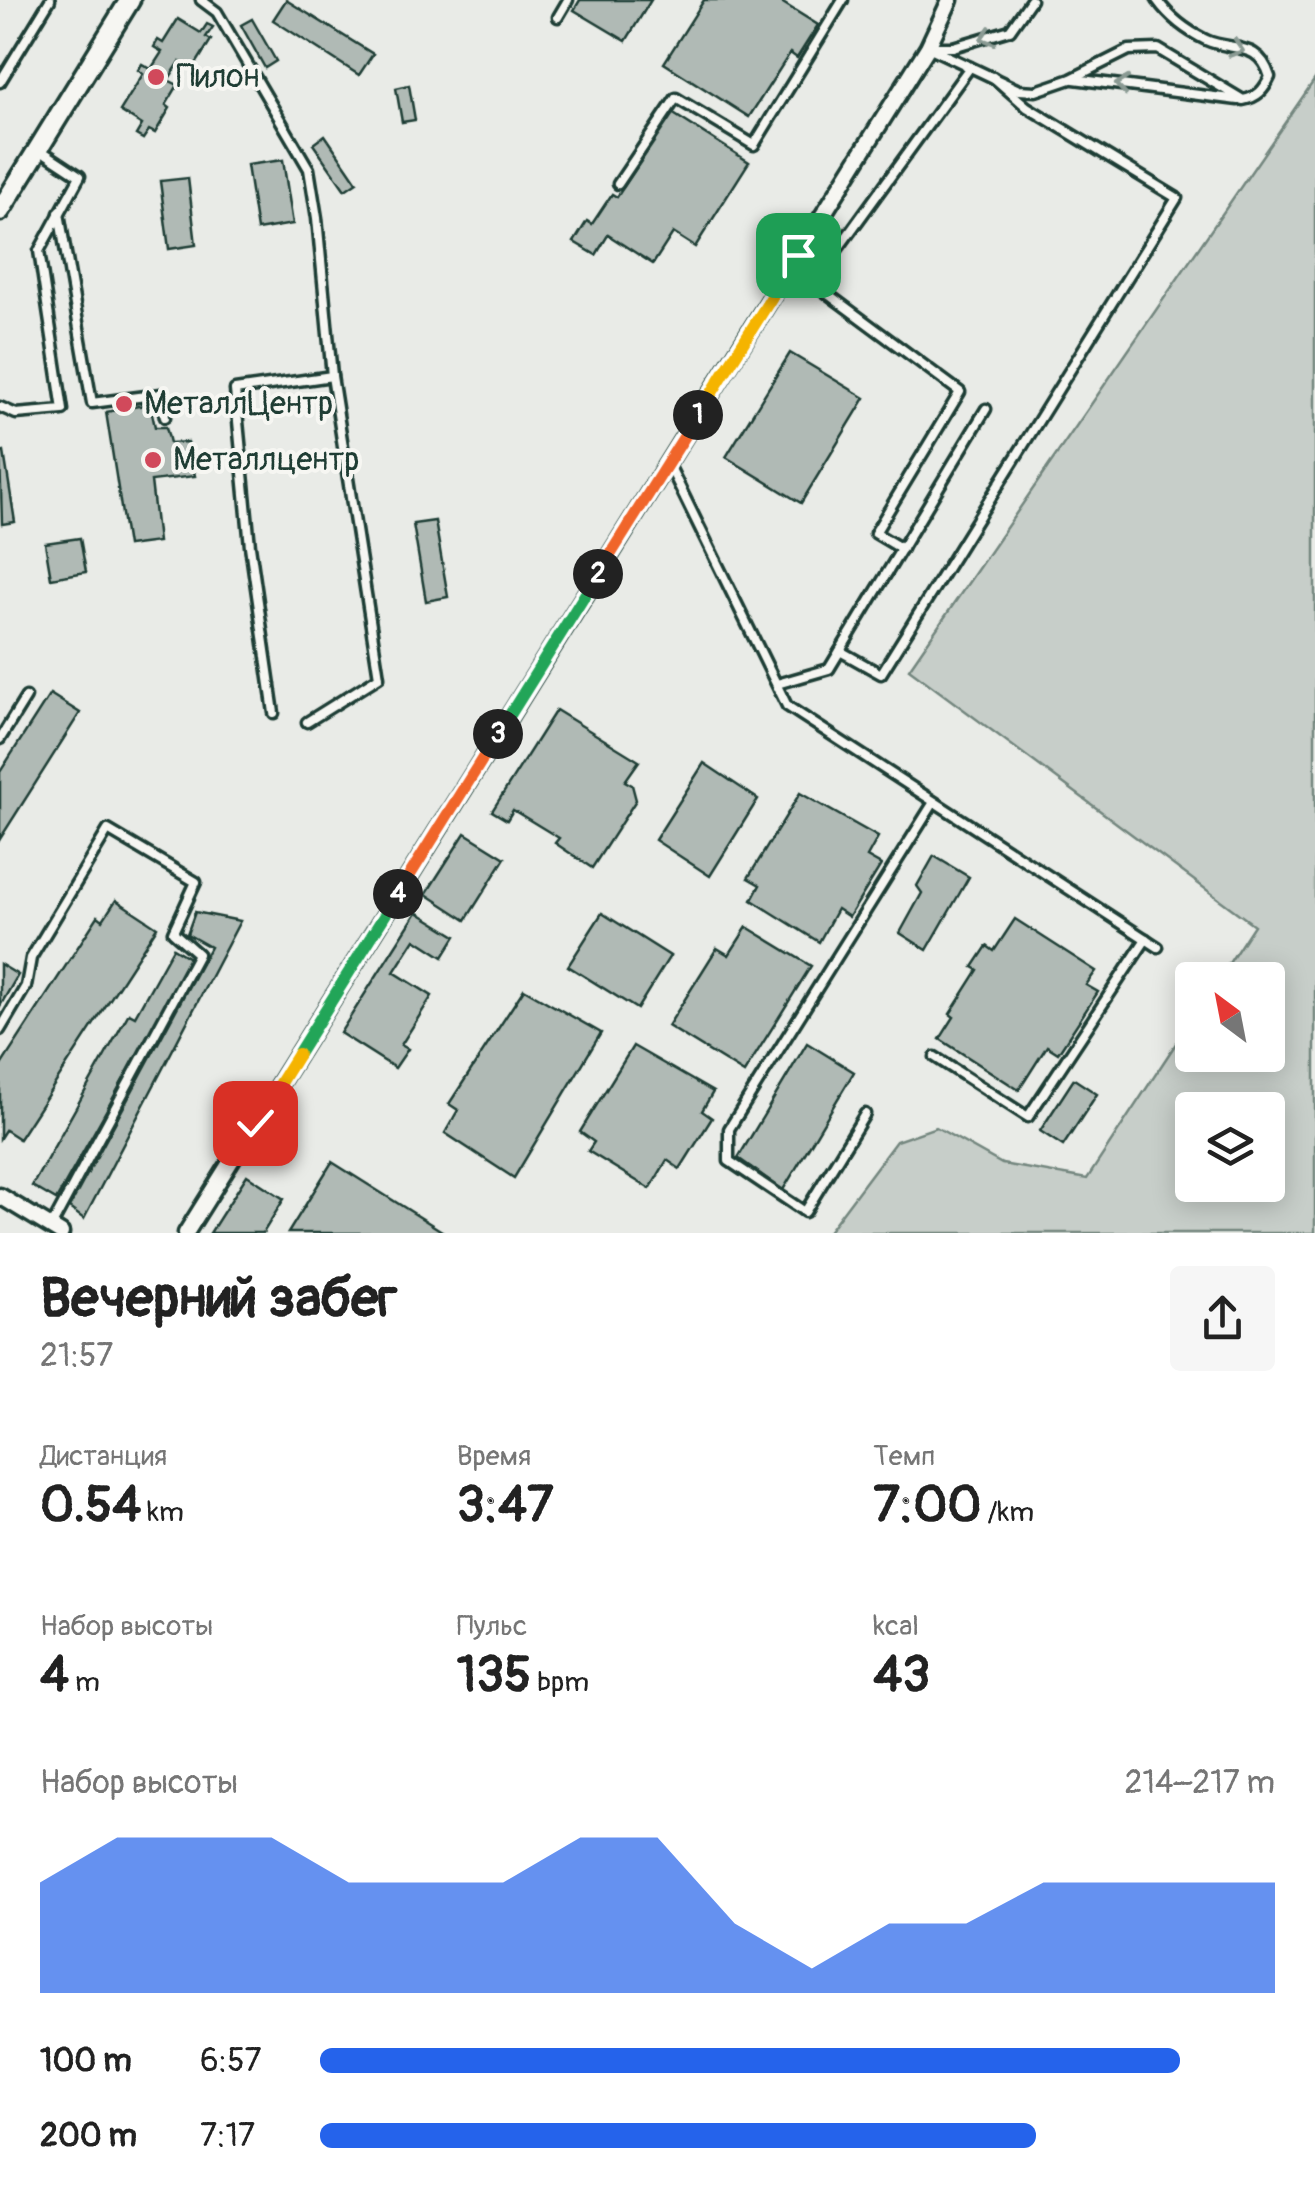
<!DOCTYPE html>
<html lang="ru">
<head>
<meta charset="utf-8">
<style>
	:root { --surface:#fff; --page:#f6f6f6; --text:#222; --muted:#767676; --accent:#2563eb }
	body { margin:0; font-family:Pangolin,sans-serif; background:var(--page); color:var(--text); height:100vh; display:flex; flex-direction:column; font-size:38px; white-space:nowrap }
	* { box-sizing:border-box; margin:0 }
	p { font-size:32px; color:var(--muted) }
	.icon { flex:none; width:55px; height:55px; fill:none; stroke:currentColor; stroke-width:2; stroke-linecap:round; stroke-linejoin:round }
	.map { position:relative; height:1233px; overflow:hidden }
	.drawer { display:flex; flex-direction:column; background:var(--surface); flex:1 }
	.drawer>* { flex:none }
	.needle { width:65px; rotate:328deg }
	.controls { position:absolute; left:1175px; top:962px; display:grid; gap:20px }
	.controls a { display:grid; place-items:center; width:110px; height:110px; border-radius:10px; background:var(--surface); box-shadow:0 5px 25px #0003; font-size:50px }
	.pin { position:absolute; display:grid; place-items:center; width:85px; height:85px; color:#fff; margin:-42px; border-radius:20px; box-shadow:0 5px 15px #0006 }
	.km { position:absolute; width:50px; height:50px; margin:-25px; border-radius:50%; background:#222; color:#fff; font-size:28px; line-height:50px; text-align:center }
	.round { display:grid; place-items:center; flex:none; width:105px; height:105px; border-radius:10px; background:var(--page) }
	.headline { display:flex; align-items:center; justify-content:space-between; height:170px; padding:0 40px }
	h1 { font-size:55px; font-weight:700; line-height:75px }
	.stats { display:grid; grid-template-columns:repeat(3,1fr); gap:15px; height:170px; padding:10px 40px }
	.stats div { display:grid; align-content:center }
	.stats b { font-size:50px; font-weight:700 }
	.stats small { font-size:28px; font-weight:400 }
	.stats p { font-size:28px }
	.chart { height:280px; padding:20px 40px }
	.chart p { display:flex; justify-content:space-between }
	.chart svg { width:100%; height:180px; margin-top:10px; fill:var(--accent); opacity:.7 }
	ul { padding:0 40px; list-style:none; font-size:32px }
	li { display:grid; grid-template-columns:160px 120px 1fr; align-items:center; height:75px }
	li i { height:25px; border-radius:12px; background:var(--accent) }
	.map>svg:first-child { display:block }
</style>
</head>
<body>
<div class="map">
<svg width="1315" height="1233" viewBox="0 0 1315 1233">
	<rect width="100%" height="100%" fill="#e9ebe7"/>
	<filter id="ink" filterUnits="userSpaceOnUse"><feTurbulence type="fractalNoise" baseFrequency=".01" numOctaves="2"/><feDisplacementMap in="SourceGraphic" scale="20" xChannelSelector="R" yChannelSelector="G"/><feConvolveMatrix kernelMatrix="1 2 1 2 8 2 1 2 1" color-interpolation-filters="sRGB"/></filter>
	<g filter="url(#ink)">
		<path fill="#c7cec9" stroke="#73867e" stroke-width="2.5" fill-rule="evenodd" d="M 1315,79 L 1315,1233 L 827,1233 L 896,1141 L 936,1127 L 1002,1164 L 1087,1179 L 1192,1019 L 1192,1055 L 1268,1055 L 1268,980 L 1218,980 L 1254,925 L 909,669 ZM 1268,1110 L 1268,1185 L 1192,1185 L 1192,1110 Z"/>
		<g fill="#b0bab5" stroke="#1f3d34" stroke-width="2.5">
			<path d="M 286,0 L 373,54 L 359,75 L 273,20 Z"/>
			<path d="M 580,0 L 651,0 L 626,41 L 574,10 Z"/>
			<path d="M 704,0 L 778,0 L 818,25 L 797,58 L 790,53 L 749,117 L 664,63 Z"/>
			<path d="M 178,19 L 201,33 L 207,24 L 213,27 L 206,37 L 211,40 L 193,69 L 180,62 L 168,80 L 178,85 L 166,105 L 170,108 L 155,133 L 149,130 L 143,139 L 136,135 L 142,125 L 120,111 L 143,74 L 138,70 L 142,64 L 151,69 L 162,52 L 154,47 L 158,40 L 163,43 Z"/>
			<path d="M 252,19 L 276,61 L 265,68 L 241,25 Z"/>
			<path d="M 409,85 L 415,120 L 402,122 L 396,88 Z"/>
			<path d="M 672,113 L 749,162 L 695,247 L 673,233 L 653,264 L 608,235 L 596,255 L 574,242 L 587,221 L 592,224 L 612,194 L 617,197 Z"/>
			<path d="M 325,135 L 357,182 L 345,190 L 313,144 Z"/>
			<path d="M 283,160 L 293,224 L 257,230 L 247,165 Z"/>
			<path d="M 188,178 L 196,245 L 169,249 L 160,181 Z"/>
			<path d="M 790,353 L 865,398 L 801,503 L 726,457 Z"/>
			<path d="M 150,404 L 155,427 L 166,427 L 170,443 L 188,442 L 195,476 L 151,481 L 158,542 L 127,546 L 106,412 Z"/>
			<path d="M 4,452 L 15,522 L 2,524 L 0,453 Z"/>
			<path d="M 435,521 L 448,597 L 426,601 L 413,524 Z"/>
			<path d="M 80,538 L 86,572 L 51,578 L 45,543 Z"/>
			<path d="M 50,694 L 80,713 L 0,839 L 0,772 Z"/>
			<path d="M 556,710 L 639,761 L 625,781 L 632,785 L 636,800 L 592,868 L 555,843 L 559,838 L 513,810 L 507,820 L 492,811 Z"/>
			<path d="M 704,763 L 758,799 L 710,876 L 655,840 Z"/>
			<path d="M 800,793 L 878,837 L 867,857 L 881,865 L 849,917 L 837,909 L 819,942 L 752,900 L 760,885 L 748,878 Z"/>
			<path d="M 465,833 L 505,858 L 466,920 L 426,894 Z"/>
			<path d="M 934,856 L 969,877 L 927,950 L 900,933 L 922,893 L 917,886 Z"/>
			<path d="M 116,900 L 157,927 L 19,1139 L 5,1130 L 0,1138 L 0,1067 L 98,916 L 103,920 Z"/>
			<path d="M 195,912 L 240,921 L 84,1219 L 69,1208 L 210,947 L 187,934 Z"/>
			<path d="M 417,912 L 456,936 L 443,957 L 415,939 L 394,972 L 432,996 L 401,1045 L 408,1049 L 395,1068 L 340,1033 Z"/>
			<path d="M 602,913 L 670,956 L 637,1009 L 568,966 Z"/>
			<path d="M 1015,919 L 1096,971 L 1086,985 L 1098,992 L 1058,1053 L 1047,1046 L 1019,1090 L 940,1039 L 954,1017 L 950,1014 L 978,970 L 973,967 L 987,946 L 994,951 Z"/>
			<path d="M 747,927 L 811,966 L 744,1073 L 668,1026 L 717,948 L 729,955 Z"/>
			<path d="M 173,948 L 191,959 L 56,1200 L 32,1186 L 129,1013 L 135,1016 Z"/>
			<path d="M 0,964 L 18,975 L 0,1006 Z"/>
			<path d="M 524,989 L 601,1033 L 514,1178 L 445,1133 L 458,1110 L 449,1104 Z"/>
			<path d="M 807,1043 L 854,1072 L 783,1190 L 738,1158 Z"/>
			<path d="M 633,1046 L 713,1092 L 702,1111 L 712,1118 L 680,1169 L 667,1160 L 650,1189 L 588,1151 L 594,1142 L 580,1132 Z"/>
			<path d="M 1074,1079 L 1097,1094 L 1063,1146 L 1040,1131 Z"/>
			<path d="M 332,1162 L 445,1233 L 288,1233 Z"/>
			<path d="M 247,1175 L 284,1199 L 263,1233 L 210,1233 Z"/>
		</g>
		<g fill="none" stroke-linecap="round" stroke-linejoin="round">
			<defs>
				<g id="service">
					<path d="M 201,0 L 217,12 L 309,169 L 317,218 L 332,376 L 379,677 L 307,722"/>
					<path d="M 558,17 L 568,0"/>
					<path d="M 928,47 L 1019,90 L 1036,91 L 1071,79 L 1129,50 L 1158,49 L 1243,100 C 1258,97 1264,90 1270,77 C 1259,40 1232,52 1206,40 C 1185,30 1170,18 1157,0"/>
					<path d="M 932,47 L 953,47 L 1010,30 L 1031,0"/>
					<path d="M 1074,79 L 1238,100"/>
					<path d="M 0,82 L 50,0"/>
					<path d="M 618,184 L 676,98 L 754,145 L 843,0"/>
					<path d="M 59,213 L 92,403 L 161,394 L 165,417"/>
					<path d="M 0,407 L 16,414 L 63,410 L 39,251 L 80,176 L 39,149"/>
					<path d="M 669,465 L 787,706 L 1158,947"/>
					<path d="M 902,549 L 875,533 L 960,392 L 813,283 L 970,67"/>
					<path d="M 840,651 L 881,674 L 1177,198 L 1027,107 L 993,77"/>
					<path d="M 777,684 L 829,669 L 986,409"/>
					<path d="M 274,713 L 250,546 L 235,390 L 332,376"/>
					<path d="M 0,739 L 26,697"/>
					<path d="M 0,1030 L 26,986 L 31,958 L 108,830 L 196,882 L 173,932 L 198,954 L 51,1227"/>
					<path d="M 935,1057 L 1028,1117 L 1146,939"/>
					<path d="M 865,1114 L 805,1212 L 729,1161 L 729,1129 L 934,802"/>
				</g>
				<g id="minor">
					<path d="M 0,1196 L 61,1233"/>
					<path d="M 186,1233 L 928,47 L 950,0"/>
				</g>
				<path id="tertiary" d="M 0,211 L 130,0"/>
			</defs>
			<use href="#service" stroke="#1f3d34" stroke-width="15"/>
			<use href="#minor" stroke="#1f3d34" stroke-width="21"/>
			<use href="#tertiary" stroke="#1f3d34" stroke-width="25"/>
			<use href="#service" stroke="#f6f6f2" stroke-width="8"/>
			<use href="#minor" stroke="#f6f6f2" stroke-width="14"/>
			<use href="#tertiary" stroke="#f6f6f2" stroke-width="18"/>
		</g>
		<defs><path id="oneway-chevron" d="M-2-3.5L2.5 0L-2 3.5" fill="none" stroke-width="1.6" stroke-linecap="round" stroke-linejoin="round" transform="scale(2.5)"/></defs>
		<g stroke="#8a9a93">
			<use href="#oneway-chevron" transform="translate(987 37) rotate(163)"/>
			<use href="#oneway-chevron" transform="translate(1237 49) rotate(18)"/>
			<use href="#oneway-chevron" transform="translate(1122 85) rotate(-173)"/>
		</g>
	</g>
	<g fill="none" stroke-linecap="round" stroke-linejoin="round" filter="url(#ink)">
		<defs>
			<path id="split-1" d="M 698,415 L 798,255"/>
			<path id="split-2" d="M 598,574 L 698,415"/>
			<path id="split-3" d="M 498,734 L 598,574"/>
			<path id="split-4" d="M 398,894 L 498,734"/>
			<path id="split-5" d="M 298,1054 L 398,894"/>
			<path id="split-6" d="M 255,1123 L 298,1054"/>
		</defs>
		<use href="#split-1" stroke="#fff" stroke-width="20"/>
		<use href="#split-2" stroke="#fff" stroke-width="20"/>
		<use href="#split-3" stroke="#fff" stroke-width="20"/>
		<use href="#split-4" stroke="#fff" stroke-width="20"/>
		<use href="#split-5" stroke="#fff" stroke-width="20"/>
		<use href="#split-6" stroke="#fff" stroke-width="20"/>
		<use href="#split-1" stroke="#f5b400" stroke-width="12"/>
		<use href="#split-2" stroke="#f0652b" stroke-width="12"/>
		<use href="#split-3" stroke="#22a559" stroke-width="12"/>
		<use href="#split-4" stroke="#f0652b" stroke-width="12"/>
		<use href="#split-5" stroke="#22a559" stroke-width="12"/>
		<use href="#split-6" stroke="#f5b400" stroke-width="12"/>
	</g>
	<g fill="#d1495b" stroke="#f6f6f2" stroke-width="4">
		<circle cx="156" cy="77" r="10"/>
		<circle cx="124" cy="404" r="10"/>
		<circle cx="153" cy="460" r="10"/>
	</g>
	<g text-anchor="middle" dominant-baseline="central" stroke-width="8" stroke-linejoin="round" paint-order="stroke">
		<g font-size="32" fill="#1f3d34" stroke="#f6f6f2" text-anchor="start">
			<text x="176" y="77">Пилон</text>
			<text x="144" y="404">МеталлЦентр</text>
			<text x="173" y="460">Металлцентр</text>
		</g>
	</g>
</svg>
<div class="controls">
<a><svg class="needle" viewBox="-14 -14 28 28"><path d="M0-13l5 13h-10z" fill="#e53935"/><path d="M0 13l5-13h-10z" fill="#767676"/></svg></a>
<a><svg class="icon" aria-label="layers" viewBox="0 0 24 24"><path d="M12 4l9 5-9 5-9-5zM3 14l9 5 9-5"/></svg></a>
</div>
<div class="pin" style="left:798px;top:255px;background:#1e9e55"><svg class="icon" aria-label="arrive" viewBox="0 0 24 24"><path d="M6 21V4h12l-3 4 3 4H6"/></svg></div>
<div class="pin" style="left:255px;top:1123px;background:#d93025"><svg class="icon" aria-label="check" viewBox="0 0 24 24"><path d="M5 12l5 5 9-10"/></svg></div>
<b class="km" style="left:698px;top:415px">1</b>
<b class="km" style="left:598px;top:574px">2</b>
<b class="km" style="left:498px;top:734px">3</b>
<b class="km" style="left:398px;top:894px">4</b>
</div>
<section class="drawer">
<div class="headline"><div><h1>Вечерний забег</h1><p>21:57</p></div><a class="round"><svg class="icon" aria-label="share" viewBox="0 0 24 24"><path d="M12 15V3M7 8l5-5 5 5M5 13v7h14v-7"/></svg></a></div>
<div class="stats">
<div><p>Дистанция</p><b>0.54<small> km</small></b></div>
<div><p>Время</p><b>3:47</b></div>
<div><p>Темп</p><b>7:00<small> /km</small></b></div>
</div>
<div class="stats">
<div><p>Набор высоты</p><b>4<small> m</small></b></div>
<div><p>Пульс</p><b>135<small> bpm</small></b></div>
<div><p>kcal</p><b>43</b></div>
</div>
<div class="chart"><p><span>Набор высоты</span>214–217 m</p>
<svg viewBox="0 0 160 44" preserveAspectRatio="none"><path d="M0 44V17L10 6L20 6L30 6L40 17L50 17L60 17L70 6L80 6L90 27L100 38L110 27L120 27L130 17L140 17L150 17L160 17V44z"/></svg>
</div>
<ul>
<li><b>100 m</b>6:57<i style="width:90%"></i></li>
<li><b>200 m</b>7:17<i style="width:75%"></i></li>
</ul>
</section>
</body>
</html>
